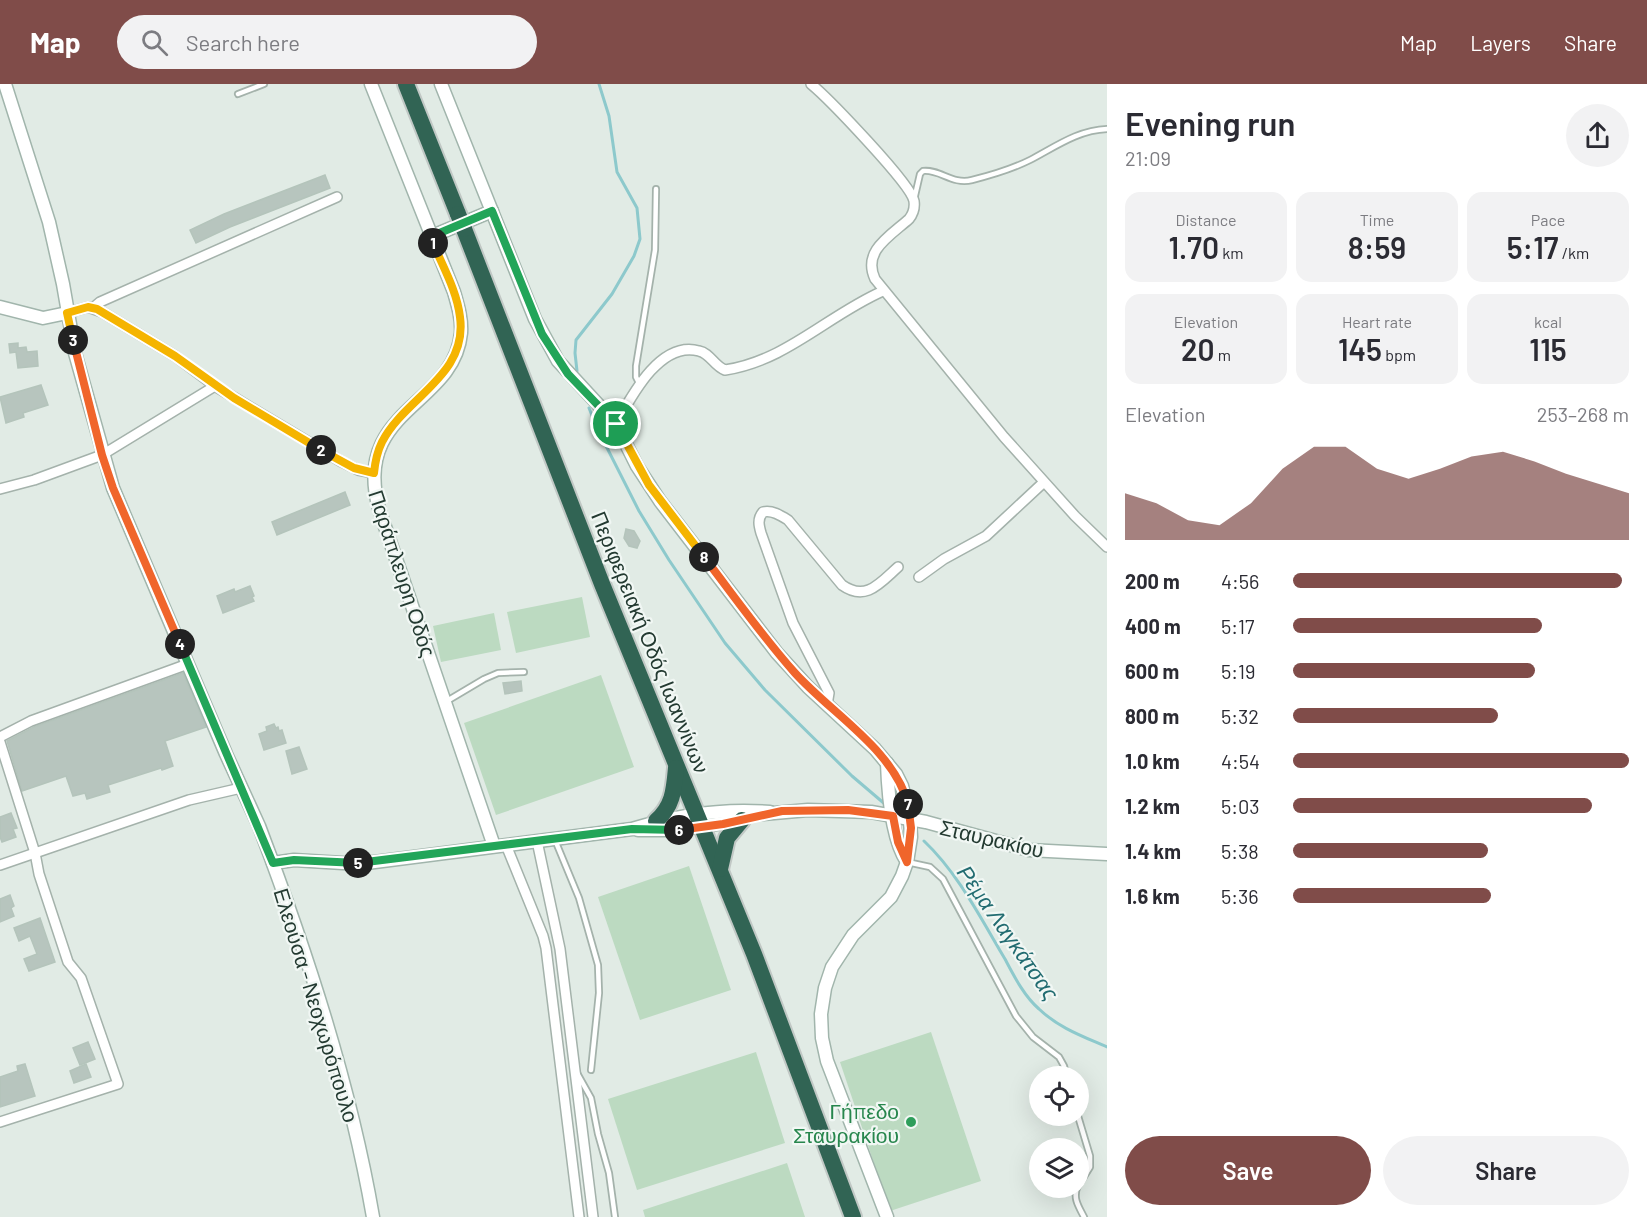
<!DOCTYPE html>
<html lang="en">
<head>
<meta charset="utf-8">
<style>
	:root { --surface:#fff; --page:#f2f2f3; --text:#2b2b33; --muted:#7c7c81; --accent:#804c49 }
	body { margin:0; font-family:Barlow,sans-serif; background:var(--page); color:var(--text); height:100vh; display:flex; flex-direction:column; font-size:22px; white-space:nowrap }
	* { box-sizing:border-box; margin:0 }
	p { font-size:20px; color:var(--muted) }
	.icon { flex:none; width:33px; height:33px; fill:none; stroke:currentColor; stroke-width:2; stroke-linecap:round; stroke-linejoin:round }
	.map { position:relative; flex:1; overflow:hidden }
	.drawer { display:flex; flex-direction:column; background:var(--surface); width:540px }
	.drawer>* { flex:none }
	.controls { position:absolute; left:1029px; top:982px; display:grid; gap:12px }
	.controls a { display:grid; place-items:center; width:60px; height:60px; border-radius:50%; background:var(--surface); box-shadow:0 6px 24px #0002; font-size:30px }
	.pin { position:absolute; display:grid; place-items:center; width:51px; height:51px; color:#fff; margin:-26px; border:3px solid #fff; border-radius:50%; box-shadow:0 2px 6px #0007 }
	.km { position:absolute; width:30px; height:30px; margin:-15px; border-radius:50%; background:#222; color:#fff; font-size:16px; line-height:30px; text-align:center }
	.round { display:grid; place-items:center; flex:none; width:63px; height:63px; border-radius:32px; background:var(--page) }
	.headline { display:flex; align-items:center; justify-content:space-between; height:102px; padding:0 18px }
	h1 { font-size:33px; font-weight:600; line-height:45px }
	.stats { display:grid; grid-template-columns:repeat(3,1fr); gap:9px; height:102px; padding:6px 18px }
	.stats div { display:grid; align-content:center; border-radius:15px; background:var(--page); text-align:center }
	.stats b { font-size:30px; font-weight:600 }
	.stats small { font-size:16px; font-weight:400 }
	.stats p { font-size:16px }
	.chart { height:168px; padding:12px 18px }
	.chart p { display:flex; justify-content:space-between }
	.chart svg { width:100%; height:108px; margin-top:6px; fill:var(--accent); opacity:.7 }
	.button { display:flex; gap:12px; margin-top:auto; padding:12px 18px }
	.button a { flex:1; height:69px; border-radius:36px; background:var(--accent); color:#fff; font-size:24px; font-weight:600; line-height:69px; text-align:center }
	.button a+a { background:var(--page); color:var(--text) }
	ul { padding:0 18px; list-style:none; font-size:20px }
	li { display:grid; grid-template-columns:96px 72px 1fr; align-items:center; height:45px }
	li i { height:15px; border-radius:8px; background:var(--accent) }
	header { display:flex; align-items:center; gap:36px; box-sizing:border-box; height:84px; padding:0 30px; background:var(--accent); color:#fff }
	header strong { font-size:28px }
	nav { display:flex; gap:33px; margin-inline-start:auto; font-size:21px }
	.search { width:420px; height:54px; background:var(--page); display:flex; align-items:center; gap:15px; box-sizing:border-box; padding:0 21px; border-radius:33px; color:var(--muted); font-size:22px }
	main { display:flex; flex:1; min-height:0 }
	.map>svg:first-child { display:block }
</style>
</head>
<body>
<header>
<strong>Map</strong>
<div class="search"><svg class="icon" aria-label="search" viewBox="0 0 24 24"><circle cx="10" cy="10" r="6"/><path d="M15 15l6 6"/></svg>Search here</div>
<nav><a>Map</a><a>Layers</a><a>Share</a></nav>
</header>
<main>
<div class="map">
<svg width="1107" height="1133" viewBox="0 0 1107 1133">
	<rect width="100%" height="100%" fill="#e1ebe5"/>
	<g fill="#bcdac1">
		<path d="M 582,513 L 590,553 L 516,569 L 507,528 Z"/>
		<path d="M 494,529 L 501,566 L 441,578 L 433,542 Z"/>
		<path d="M 601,591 L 634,683 L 496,731 L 464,639 Z"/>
		<path d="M 689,782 L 731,906 L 640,936 L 598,813 Z"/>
		<path d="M 931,948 L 981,1097 L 890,1127 L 840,978 Z"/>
		<path d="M 756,968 L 785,1059 L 637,1106 L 608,1015 Z"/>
		<path d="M 787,1079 L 805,1133 L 645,1133 L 643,1126 Z"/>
	</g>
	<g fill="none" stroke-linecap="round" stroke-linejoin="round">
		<g stroke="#8dc9cc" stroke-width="3">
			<path d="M 577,287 L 575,269 L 576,256 L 612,210 L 634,172 L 640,155 L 637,124 L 617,88 L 609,32 L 599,0"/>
			<path d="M 589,324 L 597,344 L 639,427 L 669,476 L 725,559 L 765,606 L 852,692 L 886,721"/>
			<path d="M 924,757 C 958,789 981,835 1005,875 C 1014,892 1024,912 1039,925 C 1059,944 1082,952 1107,963"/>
		</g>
	</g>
	<g fill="#b7c5be" stroke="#b4c4bb" stroke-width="1.5">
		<path d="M 325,91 L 330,104 L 230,143 L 196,159 L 190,146 L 224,130 Z"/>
		<path d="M 18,259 L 18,264 L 26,263 L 27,268 L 37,267 L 38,282 L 18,284 L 16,268 L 10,269 L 9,260 Z"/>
		<path d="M 41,301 L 48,321 L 23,329 L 24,333 L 6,339 L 0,313 Z"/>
		<path d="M 345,408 L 350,421 L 277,451 L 272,438 Z"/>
		<path d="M 626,445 L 634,447 L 640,457 L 637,464 L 629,462 L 624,454 Z"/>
		<path d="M 250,502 L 254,512 L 252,513 L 254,517 L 223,529 L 217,512 L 234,505 L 235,508 Z"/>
		<path d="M 183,589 L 206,643 L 165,657 L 173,682 L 162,686 L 161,684 L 108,701 L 110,708 L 87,715 L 85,709 L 73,712 L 66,692 L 22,707 L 7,657 L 34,643 Z"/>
		<path d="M 521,597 L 522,607 L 505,610 L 503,599 Z"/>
		<path d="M 274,640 L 276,644 L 278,643 L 279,647 L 282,646 L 286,659 L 264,666 L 259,650 L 267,647 L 266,643 Z"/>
		<path d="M 299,663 L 307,685 L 292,690 L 286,667 Z"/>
		<path d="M 11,729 L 17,744 L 13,745 L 16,753 L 2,758 L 0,753 L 0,733 Z"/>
		<path d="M 10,811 L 14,822 L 11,824 L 14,832 L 0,838 L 0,815 Z"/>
		<path d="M 40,834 L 55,878 L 29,887 L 24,875 L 37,870 L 30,852 L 19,857 L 14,844 Z"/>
		<path d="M 88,958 L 95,975 L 80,981 L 73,964 Z"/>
		<path d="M 25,980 L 35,1012 L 0,1023 L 0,993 L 18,987 L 17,982 Z"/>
		<path d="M 86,980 L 91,993 L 74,999 L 70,987 Z"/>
	</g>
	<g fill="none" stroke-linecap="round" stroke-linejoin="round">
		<defs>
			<g id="lane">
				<path d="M 238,10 L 264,0"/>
				<path d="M 914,116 L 920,90 L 923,87 C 940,85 952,101 972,96 C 992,91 1012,85 1030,76 C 1055,63 1078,46 1107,45"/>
				<path d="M 639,299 L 636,293 L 636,282 L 655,166 L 656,105"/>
				<path d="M 447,617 L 484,595 L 498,589 L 524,588"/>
				<path d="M 555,756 L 579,814 L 598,881 L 599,909 L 591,986"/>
				<path d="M 907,778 L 930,783 L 943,795 L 1016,932 L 1033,953 L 1059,973 L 1064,982 L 1067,993"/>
				<path d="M 577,989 L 591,1014 L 598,1050 L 609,1089 L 615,1133"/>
				<path d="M 1078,1032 L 1090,1072 L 1090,1083 L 1078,1102"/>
				<path d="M 1077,1104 C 1073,1115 1079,1123 1084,1133"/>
			</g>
			<g id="street">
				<path d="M 811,0 C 828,14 911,100 914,117 C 915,124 913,130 909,135 C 890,152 862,167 875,195 L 1004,353 L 1075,432 L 1107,463"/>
				<path d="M 93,224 L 100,218 L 337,113"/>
				<path d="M 67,229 L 88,223 L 102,228 L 175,272 L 215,302 L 268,334 L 342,378 L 358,386 L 374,389"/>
				<path d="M 616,340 C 631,313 660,256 699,267 C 710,269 714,282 725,286 C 786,277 828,231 883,207"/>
				<path d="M 0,405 L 34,396 L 102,371 L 215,302"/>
				<path d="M 919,493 L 944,475 L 986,452 L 1044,398"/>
				<path d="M 827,621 L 829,609 L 793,539 L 761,449 C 759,442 757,435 763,428 C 772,426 780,431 788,436 L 842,501 C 866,518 880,499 898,483"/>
				<path d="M 0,653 L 31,637 L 188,580"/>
				<path d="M 0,658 L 35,769 L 39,790 L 68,878 L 81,894 L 118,1000 L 0,1038"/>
				<path d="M 537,757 L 560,865 L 593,1133"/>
				<path d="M 506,761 L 543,852 L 546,864 L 579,1133"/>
				<path d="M 0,781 L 189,716 L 241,704"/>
			</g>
			<g id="secondary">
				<path d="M 5,0 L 49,138 L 63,200 L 75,269 L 113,404 L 226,670 L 259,742 C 307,869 350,1000 373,1133"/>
				<path d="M 371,0 L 454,208 C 458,222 462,235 461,249 C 454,323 349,325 380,428 L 494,762"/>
				<path d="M 441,0 L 535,235 L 558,277 L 616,340 L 637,382 L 660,417 L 777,569 L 808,603 L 875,665 L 896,690 L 902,702 L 910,735 L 911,753 L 907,778 L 902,792 L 891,813 L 853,851 L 832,883 L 825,904 L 821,930 L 822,954 L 827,977 L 887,1133"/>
				<path d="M 430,153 L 492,127"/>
				<path d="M 0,223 L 43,234 L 67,229"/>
				<path d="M 887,679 C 888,708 891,754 907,778"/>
				<path d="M 763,730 L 808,726 L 871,728 L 926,738 L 1029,766 L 1107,770"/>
				<path d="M 638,746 L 677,746 L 743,736"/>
				<path d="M 273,779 L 294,776 L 359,780 L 632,745 C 677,731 723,724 770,728"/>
			</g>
			<g id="highway">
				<path d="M 406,0 L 458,130"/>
				<path d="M 464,145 L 602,500 L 754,870 L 853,1133"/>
				<path d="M 656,737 C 673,722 674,706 676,684"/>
				<path d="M 720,785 L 727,754 L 742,736"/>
			</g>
		</defs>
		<use href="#lane" stroke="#a4b2ab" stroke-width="8"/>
		<use href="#street" stroke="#a4b2ab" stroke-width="12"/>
		<use href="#secondary" stroke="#a1b5ac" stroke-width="15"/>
		<use href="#highway" stroke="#c1c8c5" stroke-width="20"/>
		<use href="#lane" stroke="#fff" stroke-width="4.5"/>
		<use href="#street" stroke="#fff" stroke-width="9"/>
		<use href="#secondary" stroke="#fff" stroke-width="12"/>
		<use href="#highway" stroke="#316454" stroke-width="16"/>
		<defs>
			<path id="highway-bridge" d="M 458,130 L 464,145"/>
		</defs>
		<use href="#highway-bridge" stroke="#c1c8c5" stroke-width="20" stroke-linecap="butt"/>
		<use href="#highway-bridge" stroke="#316454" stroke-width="16"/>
	</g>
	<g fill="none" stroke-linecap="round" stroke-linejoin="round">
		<defs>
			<path id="split-1" d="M 433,159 L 430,153 L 492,127 L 542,250 L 568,290 L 616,340"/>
			<path id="split-2" d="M 321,366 L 354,384 L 374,389 C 375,379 377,368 382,358 C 405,313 468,292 460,233 C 457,207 443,183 433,159"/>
			<path id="split-3" d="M 73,256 L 67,229 L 88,223 L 97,225 L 175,272 L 234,314 L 321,366"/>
			<path id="split-4" d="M 73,256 L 102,371 L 113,404 L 180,560"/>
			<path id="split-5" d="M 180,560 L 273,779 L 294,776 L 358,779"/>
			<path id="split-6" d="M 358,779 L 632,745 L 679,746"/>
			<path id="split-7" d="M 679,746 L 723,740 L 782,727 L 848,726 L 893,732 L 898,758 L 907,778 L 911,744 L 908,720"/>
			<path id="split-8" d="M 704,473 C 734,512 762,552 795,589 C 832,630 894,666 908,720"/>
			<path id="split-9" d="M 616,340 L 649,401 L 704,473"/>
		</defs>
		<use href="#split-1" stroke="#fff" stroke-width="12"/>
		<use href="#split-2" stroke="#fff" stroke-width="12"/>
		<use href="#split-3" stroke="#fff" stroke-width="12"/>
		<use href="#split-4" stroke="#fff" stroke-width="12"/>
		<use href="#split-5" stroke="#fff" stroke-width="12"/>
		<use href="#split-6" stroke="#fff" stroke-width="12"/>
		<use href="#split-7" stroke="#fff" stroke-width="12"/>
		<use href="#split-8" stroke="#fff" stroke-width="12"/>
		<use href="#split-9" stroke="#fff" stroke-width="12"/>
		<use href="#split-1" stroke="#22a559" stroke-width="8"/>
		<use href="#split-2" stroke="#f5b400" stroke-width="8"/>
		<use href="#split-3" stroke="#f5b400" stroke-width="8"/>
		<use href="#split-4" stroke="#f0652b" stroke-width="8"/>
		<use href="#split-5" stroke="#22a559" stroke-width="8"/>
		<use href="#split-6" stroke="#22a559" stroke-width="8"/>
		<use href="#split-7" stroke="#f0652b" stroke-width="8"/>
		<use href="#split-8" stroke="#f0652b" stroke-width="8"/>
		<use href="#split-9" stroke="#f5b400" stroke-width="8"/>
	</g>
	<circle fill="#2e9e5b" stroke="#f1f7f4" stroke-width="2" cx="911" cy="1038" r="6"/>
	<g text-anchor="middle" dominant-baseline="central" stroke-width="4.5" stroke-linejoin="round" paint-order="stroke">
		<g font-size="21" fill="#233a31" stroke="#f1f7f4">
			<text transform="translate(403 489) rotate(72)">Παράπλευρη Οδός</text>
			<text transform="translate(651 558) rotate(68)">Περιφερειακή Οδός Ιωαννίνων</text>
			<text transform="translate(992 754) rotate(13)">Σταυρακίου</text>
			<text transform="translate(317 921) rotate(73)">Ελεούσα - Νεοχωρόπουλο</text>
		</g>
		<g font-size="21" fill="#27864d" stroke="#f1f7f4" text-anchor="end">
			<text x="899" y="1026">Γήπεδο<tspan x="899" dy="24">Σταυρακίου</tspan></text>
		</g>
		<g font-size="22" font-style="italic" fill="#226c71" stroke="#f1f7f4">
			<text transform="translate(1009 848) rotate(55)">Ρέμα Λαγκάτσας</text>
		</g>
	</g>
</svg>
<div class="controls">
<a><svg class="icon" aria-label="locate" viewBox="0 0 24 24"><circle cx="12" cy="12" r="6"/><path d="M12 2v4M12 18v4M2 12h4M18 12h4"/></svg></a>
<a><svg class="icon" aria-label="layers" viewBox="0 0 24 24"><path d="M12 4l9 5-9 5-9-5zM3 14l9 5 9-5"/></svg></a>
</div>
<div class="pin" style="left:616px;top:340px;background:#1e9e55"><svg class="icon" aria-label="arrive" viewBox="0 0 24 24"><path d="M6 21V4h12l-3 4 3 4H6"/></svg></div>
<b class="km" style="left:433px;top:159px">1</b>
<b class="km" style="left:321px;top:366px">2</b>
<b class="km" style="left:73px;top:256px">3</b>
<b class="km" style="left:180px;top:560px">4</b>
<b class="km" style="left:358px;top:779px">5</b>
<b class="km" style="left:679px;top:746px">6</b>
<b class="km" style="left:908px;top:720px">7</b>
<b class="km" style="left:704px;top:473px">8</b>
</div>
<section class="drawer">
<div class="headline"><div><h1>Evening run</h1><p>21:09</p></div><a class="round"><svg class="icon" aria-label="share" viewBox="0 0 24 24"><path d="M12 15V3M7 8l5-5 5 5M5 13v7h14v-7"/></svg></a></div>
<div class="stats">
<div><p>Distance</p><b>1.70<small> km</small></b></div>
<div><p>Time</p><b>8:59</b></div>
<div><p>Pace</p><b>5:17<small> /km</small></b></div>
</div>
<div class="stats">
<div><p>Elevation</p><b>20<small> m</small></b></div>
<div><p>Heart rate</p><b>145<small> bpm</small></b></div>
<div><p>kcal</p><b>115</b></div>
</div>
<div class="chart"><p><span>Elevation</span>253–268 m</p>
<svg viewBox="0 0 160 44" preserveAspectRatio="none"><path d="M0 44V25L10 29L20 36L30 38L40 29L50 15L60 6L70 6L80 15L90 19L100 15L110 10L120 8L130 12L140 17L150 21L160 25V44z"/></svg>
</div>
<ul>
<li><b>200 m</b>4:56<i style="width:98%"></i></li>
<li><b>400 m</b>5:17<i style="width:74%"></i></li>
<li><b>600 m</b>5:19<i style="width:72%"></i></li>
<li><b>800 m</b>5:32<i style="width:61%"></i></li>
<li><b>1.0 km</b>4:54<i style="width:100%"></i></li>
<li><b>1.2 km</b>5:03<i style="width:89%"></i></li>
<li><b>1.4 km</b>5:38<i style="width:58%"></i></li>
<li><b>1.6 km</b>5:36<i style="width:59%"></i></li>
</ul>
<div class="button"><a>Save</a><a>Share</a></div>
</section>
</main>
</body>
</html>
